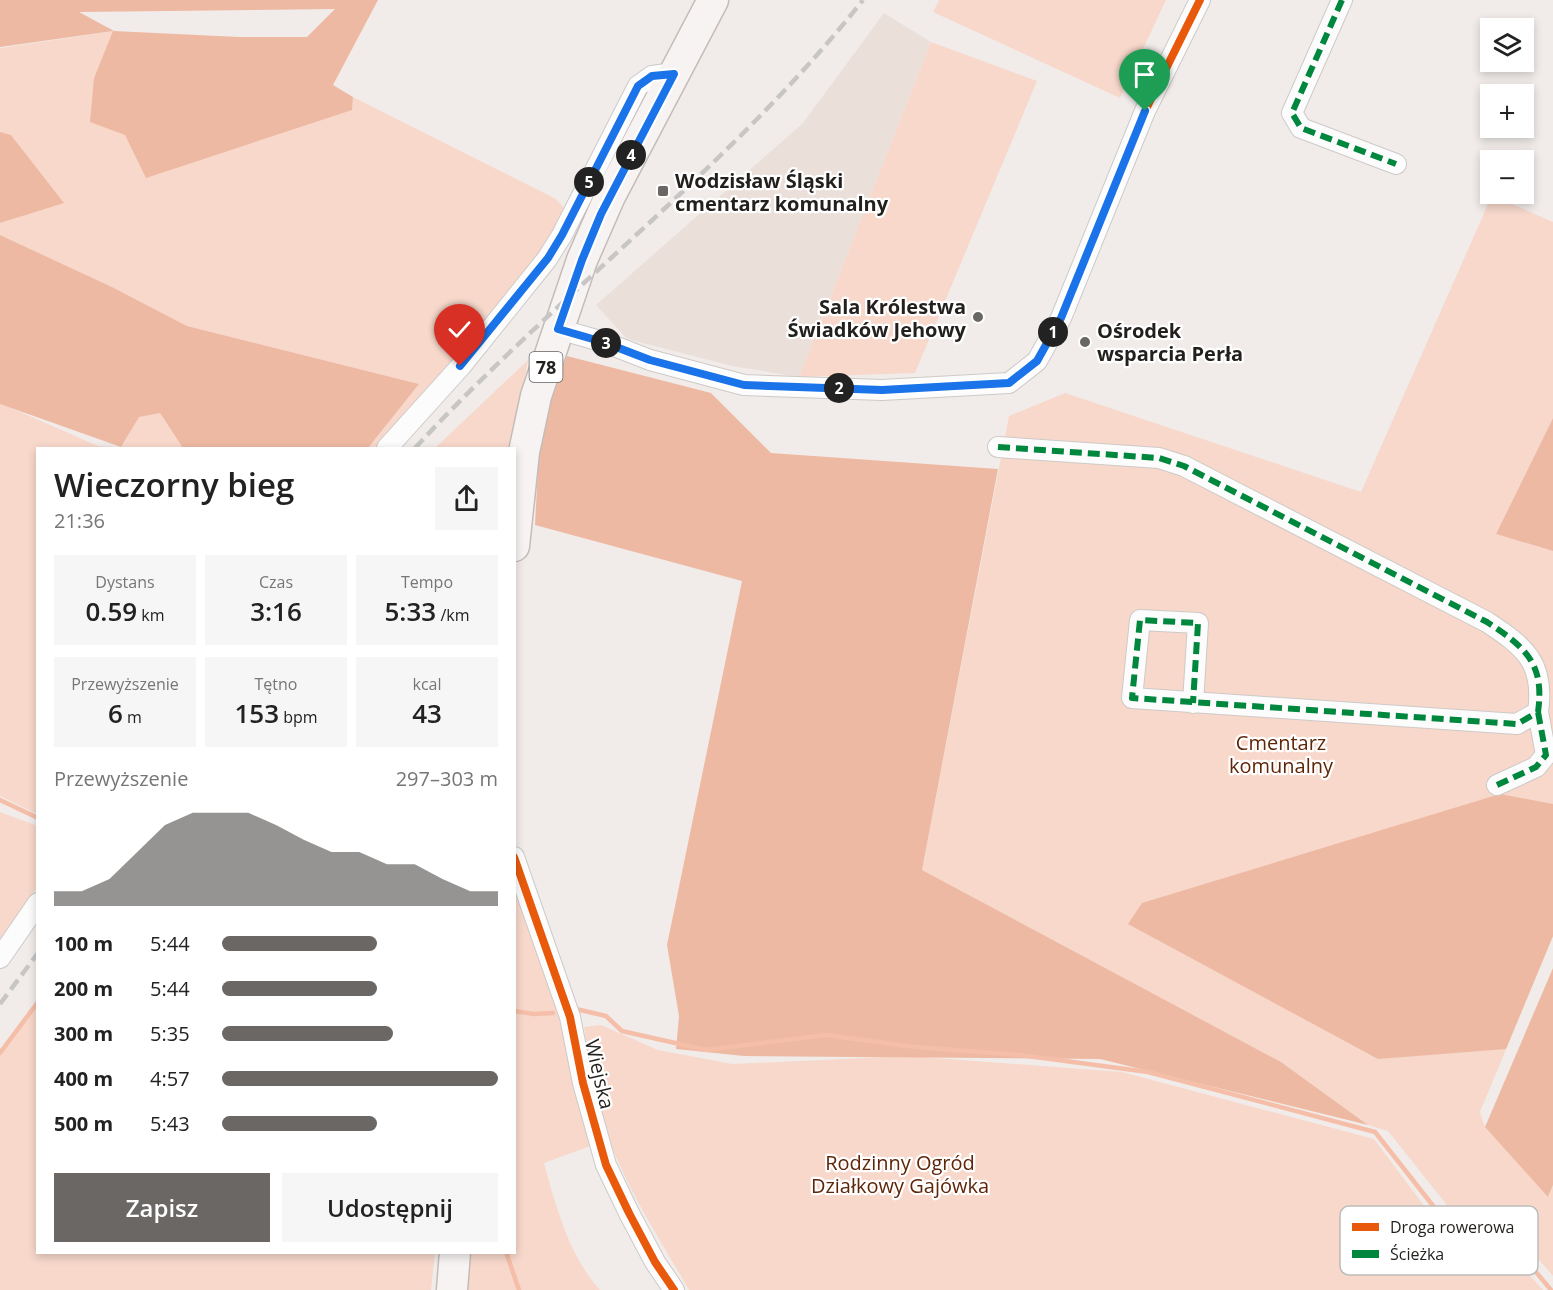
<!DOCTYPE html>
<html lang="pl">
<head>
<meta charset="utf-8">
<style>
	:root { --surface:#fff; --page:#f6f6f6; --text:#222; --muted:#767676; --accent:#6a6765 }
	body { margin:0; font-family:"Open Sans",sans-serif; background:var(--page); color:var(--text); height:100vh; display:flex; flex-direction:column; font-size:22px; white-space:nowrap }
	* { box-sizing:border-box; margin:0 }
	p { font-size:20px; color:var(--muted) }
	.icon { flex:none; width:33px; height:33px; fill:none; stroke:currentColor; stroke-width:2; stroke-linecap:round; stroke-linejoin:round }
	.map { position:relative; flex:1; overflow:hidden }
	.details { position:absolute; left:36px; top:447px; width:480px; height:807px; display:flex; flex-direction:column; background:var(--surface); border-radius:0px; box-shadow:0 3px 9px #0003 }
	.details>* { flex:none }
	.controls { position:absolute; left:1480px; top:18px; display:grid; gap:12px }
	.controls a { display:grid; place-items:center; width:54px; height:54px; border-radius:0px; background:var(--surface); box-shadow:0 3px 9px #0003; font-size:30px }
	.pin { position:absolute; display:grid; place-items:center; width:51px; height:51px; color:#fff; margin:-62px -26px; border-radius:50% 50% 50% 0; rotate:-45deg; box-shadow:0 0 6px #0007 }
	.pin .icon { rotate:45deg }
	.km { position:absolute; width:30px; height:30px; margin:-15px; border-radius:50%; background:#222; color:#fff; font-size:16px; line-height:30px; text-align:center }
	.round { display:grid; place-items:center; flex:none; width:63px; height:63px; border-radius:0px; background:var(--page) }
	.summary { display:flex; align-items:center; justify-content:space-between; height:102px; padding:0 18px }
	h1 { font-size:33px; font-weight:600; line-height:45px }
	.metrics { display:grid; grid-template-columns:repeat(3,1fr); gap:9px; height:102px; padding:6px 18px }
	.metrics div { display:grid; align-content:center; border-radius:0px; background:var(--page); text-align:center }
	.metrics b { font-size:26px; font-weight:600 }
	.metrics small { font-size:16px; font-weight:400 }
	.metrics p { font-size:16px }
	.chart { height:168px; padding:12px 18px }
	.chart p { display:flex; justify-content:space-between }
	.chart svg { width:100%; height:108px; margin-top:6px; fill:var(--accent); opacity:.7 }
	.action { display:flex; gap:12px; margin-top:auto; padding:12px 18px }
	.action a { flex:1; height:69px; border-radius:0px; background:var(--accent); color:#fff; font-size:24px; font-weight:600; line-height:69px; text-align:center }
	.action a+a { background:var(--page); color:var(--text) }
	ul { padding:0 18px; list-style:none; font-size:20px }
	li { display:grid; grid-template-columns:96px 72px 1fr; align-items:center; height:45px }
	li i { height:15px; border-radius:8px; background:var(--accent) }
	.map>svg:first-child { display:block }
</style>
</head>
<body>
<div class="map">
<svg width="1553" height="1290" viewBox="0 0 1553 1290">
	<rect width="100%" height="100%" fill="#f1ecea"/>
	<path fill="#ebdfda" d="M 884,13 L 931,42 L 799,377 L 732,366 L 627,339 L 596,305 L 803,123 Z"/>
	<g fill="#f7d8cb">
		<path d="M 939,0 L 1166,0 L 1120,98 L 933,12 Z"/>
		<path d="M 114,31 L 94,78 L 352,110 L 353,97 L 556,199 L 569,214 L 462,353 L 379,448 L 368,448 L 419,384 L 187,326 L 112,287 L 0,235 L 0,223 L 63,202 L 11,135 L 0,132 L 0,48 Z"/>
		<path d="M 931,42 L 1037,81 L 915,373 L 799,377 Z"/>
		<path d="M 1492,195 L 1553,222 L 1553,418 L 1496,534 L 1553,551 L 1553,936 L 1480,1112 L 1485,1127 L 1549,1196 L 1553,1185 L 1553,1276 L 1533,1253 L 1450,1209 L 1388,1131 L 1368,1125 L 1281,1062 L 922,870 L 1009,416 L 1065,393 L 1361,492 Z"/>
		<path d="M 528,360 L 513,448 L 435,448 Z"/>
		<path d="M 0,403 L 98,446 L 121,447 L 139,416 L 160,413 L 183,448 L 38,448 L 37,814 L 0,796 Z"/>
		<path d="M 0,812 L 38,826 L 37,887 L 0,943 Z"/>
		<path d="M 515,881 L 565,1017 L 593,1145 L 544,1163 C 556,1206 569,1256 600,1290 L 467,1290 L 470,1253 L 514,1252 Z"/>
		<path d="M 37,1000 L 38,1252 L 435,1253 L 431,1290 L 0,1290 L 0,1051 Z"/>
		<path d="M 601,1025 L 658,1050 L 732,1064 L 908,1056 L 1122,1072 L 1374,1139 L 1446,1235 L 1514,1258 L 1543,1290 L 689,1290 C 660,1239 625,1187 606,1130 C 595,1097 590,1062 584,1027 Z"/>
	</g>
	<g fill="#eeb9a2" fill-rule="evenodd">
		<path d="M 0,0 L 378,0 L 333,85 L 353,97 L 352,110 L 146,178 L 125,135 L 90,122 L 94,78 L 113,31 L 0,47 ZM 335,9 L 307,37 L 239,37 L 114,31 L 79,12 Z"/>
		<path d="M 0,132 L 11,135 L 64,203 L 0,223 Z"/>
		<path d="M 0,235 L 112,287 L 187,326 L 419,384 L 368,448 L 183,448 L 160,413 L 139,417 L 121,447 L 0,404 Z"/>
		<path d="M 567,356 L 711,393 L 771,453 L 998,469 L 922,870 L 1281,1062 L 1368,1125 L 1100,1059 L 744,1056 L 676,1049 L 679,1016 L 667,945 L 742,581 L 535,525 L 540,429 Z"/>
		<path d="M 1553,418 L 1553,551 L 1496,534 Z"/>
		<path d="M 1500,794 L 1553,804 L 1553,936 L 1506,1049 L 1378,1059 L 1128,924 L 1142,903 Z"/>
		<path d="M 1553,968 L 1553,1185 L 1548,1197 L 1485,1127 Z"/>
	</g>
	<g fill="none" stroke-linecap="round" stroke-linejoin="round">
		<g stroke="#f5bea8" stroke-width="4.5">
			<path d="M 0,800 L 38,818"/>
			<path d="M 576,1009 L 606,1016 L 622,1031 L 706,1050 L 826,1035 L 915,1047 L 1020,1055 L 1148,1072 L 1375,1132 L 1445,1221 L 1521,1254 L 1551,1290"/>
			<path d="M 514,1011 L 534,1014 L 553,1013"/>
			<path d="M 0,1053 L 38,1002"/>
			<path d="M 506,1252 L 519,1290"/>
		</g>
		<defs>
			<g id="street">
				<path d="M 1342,0 L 1292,113 L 1301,128 L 1396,164"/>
				<path d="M 558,329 L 604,342 L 650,360 L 744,385 L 882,390 L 1009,383 L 1037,361 L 1061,318 L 1145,111 L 1200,0"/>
				<path d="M 998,447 L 1159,458 L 1184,466 L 1487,622 C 1525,647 1545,663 1538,712 L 1517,724 L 1132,698 L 1140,620 L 1198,623 L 1193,703"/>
				<path d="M 387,448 L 461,366 L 547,259 L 562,235 L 638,86 L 652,76 L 674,73"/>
				<path d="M 1497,785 L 1536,767 L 1546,755 L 1538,712"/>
				<path d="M 514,857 L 570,1017 L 583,1083 L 606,1165 L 629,1213 L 655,1262 L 674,1290"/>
				<path d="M 0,958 L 38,903"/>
			</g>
			<g id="primary">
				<path d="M 514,546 L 524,452 L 536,396 L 582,260 L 610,196 L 713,0"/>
				<path d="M 452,1290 L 455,1252"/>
			</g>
		</defs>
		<use href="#street" stroke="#cdcac8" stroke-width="22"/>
		<use href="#primary" stroke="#c4bcb8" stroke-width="33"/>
		<use href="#street" stroke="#fdfcfc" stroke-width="20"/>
		<use href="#primary" stroke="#f7f3f2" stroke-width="30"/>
		<g stroke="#c7c6c5" stroke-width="4.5" stroke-dasharray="12 6" stroke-linecap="butt">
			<path d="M 415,448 C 558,293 731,167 863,0"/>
			<path d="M 0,1004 L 38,953"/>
		</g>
		<g stroke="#00873e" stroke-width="6" stroke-dasharray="12 6" stroke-linecap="butt">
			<path d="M 1342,0 L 1292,113 L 1301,128 L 1396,164"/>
			<path d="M 998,447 L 1159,458 L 1184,466 L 1487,622 C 1525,647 1545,663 1538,712 L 1517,724 L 1132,698 L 1140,620 L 1198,623 L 1193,703"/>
			<path d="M 1497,785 L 1536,767 L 1546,755 L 1538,712"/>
		</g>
		<defs>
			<g id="cycleway">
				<path d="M 558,329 L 604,342 L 650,360 L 744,385 L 882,390 L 1009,383 L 1037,361 L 1061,318 L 1145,111 L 1200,0"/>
				<path d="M 514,857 L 570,1017 L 583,1083 L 606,1165 L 629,1213 L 655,1262 L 674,1290"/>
			</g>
		</defs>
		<use href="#cycleway" stroke="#fff" stroke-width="11"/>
		<use href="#cycleway" stroke="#e8590c" stroke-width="8"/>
	</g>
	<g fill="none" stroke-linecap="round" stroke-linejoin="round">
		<defs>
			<path id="route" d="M 460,366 L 548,258 L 562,235 L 638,86 L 652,76 L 674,74 L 601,214 L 582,260 L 558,329 L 603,342 L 650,360 L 744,385 L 882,390 L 1009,383 L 1037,361 L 1061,318 L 1145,111"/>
		</defs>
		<use href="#route" stroke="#fff" stroke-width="12"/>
		<use href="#route" stroke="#1a73e8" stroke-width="8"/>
	</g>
	<g fill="#6a6765" stroke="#fff" stroke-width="2">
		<rect x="657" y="185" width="12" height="12" rx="3"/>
		<circle cx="978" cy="317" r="6"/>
		<circle cx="1085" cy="342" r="6"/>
	</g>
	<g text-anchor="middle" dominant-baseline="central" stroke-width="4.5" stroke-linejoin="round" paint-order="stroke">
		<rect fill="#fff" stroke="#646261" stroke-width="1.5" x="529.5" y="352" width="33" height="30" rx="4.5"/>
		<g font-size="18" font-weight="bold" fill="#221f1d">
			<text x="546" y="367">78</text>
		</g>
		<g font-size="20" font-weight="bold" fill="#221f1d" stroke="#fff" text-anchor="start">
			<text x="675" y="180">Wodzisław Śląski<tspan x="675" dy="23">cmentarz komunalny</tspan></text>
			<text x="966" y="306" text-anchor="end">Sala Królestwa<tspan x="966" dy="23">Świadków Jehowy</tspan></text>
			<text x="1097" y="330">Ośrodek<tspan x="1097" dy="23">wsparcia Perła</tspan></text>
		</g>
		<g font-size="20" fill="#5f2508" stroke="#fff">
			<text x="1281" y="742">Cmentarz<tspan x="1281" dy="23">komunalny</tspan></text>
			<text x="900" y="1162">Rodzinny Ogród<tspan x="900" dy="23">Działkowy Gajówka</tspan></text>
		</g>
		<g font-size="20" fill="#221f1d" stroke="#fff">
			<text transform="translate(600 1074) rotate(77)">Wiejska</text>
		</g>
	</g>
	<rect x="1340" y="1206" width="198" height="69" rx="9" fill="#fff" stroke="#bdbcbb" stroke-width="1.5"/>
	<rect x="1352" y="1223" width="27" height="8" fill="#e8590c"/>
	<rect x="1352" y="1250" width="27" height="8" fill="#00873e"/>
	<g font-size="16" fill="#221f1d">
		<text x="1390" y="1233">Droga rowerowa</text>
		<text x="1390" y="1260">Ścieżka</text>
	</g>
</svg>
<div class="controls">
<a><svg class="icon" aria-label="layers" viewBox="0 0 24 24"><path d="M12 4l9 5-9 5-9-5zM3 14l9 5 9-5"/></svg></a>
<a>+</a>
<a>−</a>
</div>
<div class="pin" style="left:1145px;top:111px;background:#1e9e55"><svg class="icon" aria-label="arrive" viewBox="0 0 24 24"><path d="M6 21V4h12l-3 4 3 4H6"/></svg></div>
<div class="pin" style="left:460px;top:366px;background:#d93025"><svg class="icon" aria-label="check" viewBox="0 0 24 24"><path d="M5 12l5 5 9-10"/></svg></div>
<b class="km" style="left:1053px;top:332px">1</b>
<b class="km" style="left:839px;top:388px">2</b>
<b class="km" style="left:606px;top:343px">3</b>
<b class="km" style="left:631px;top:155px">4</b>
<b class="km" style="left:589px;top:182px">5</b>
<section class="details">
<div class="summary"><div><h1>Wieczorny bieg</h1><p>21:36</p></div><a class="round"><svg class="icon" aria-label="share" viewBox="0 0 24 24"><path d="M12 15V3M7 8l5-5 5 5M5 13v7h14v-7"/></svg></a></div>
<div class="metrics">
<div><p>Dystans</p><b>0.59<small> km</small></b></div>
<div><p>Czas</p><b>3:16</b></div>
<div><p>Tempo</p><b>5:33<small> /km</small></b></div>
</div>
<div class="metrics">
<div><p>Przewyższenie</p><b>6<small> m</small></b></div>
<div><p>Tętno</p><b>153<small> bpm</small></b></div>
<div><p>kcal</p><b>43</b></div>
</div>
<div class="chart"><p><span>Przewyższenie</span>297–303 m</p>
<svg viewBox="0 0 160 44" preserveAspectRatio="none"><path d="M0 44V38L10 38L20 33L30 22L40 11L50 6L60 6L70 6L80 11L90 17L100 22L110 22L120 27L130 27L140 33L150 38L160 38V44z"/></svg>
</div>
<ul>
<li><b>100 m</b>5:44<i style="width:56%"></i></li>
<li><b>200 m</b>5:44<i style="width:56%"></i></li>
<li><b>300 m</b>5:35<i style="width:62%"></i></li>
<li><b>400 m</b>4:57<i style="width:100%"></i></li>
<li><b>500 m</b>5:43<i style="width:56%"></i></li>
</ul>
<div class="action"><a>Zapisz</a><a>Udostępnij</a></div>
</section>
</div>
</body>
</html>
